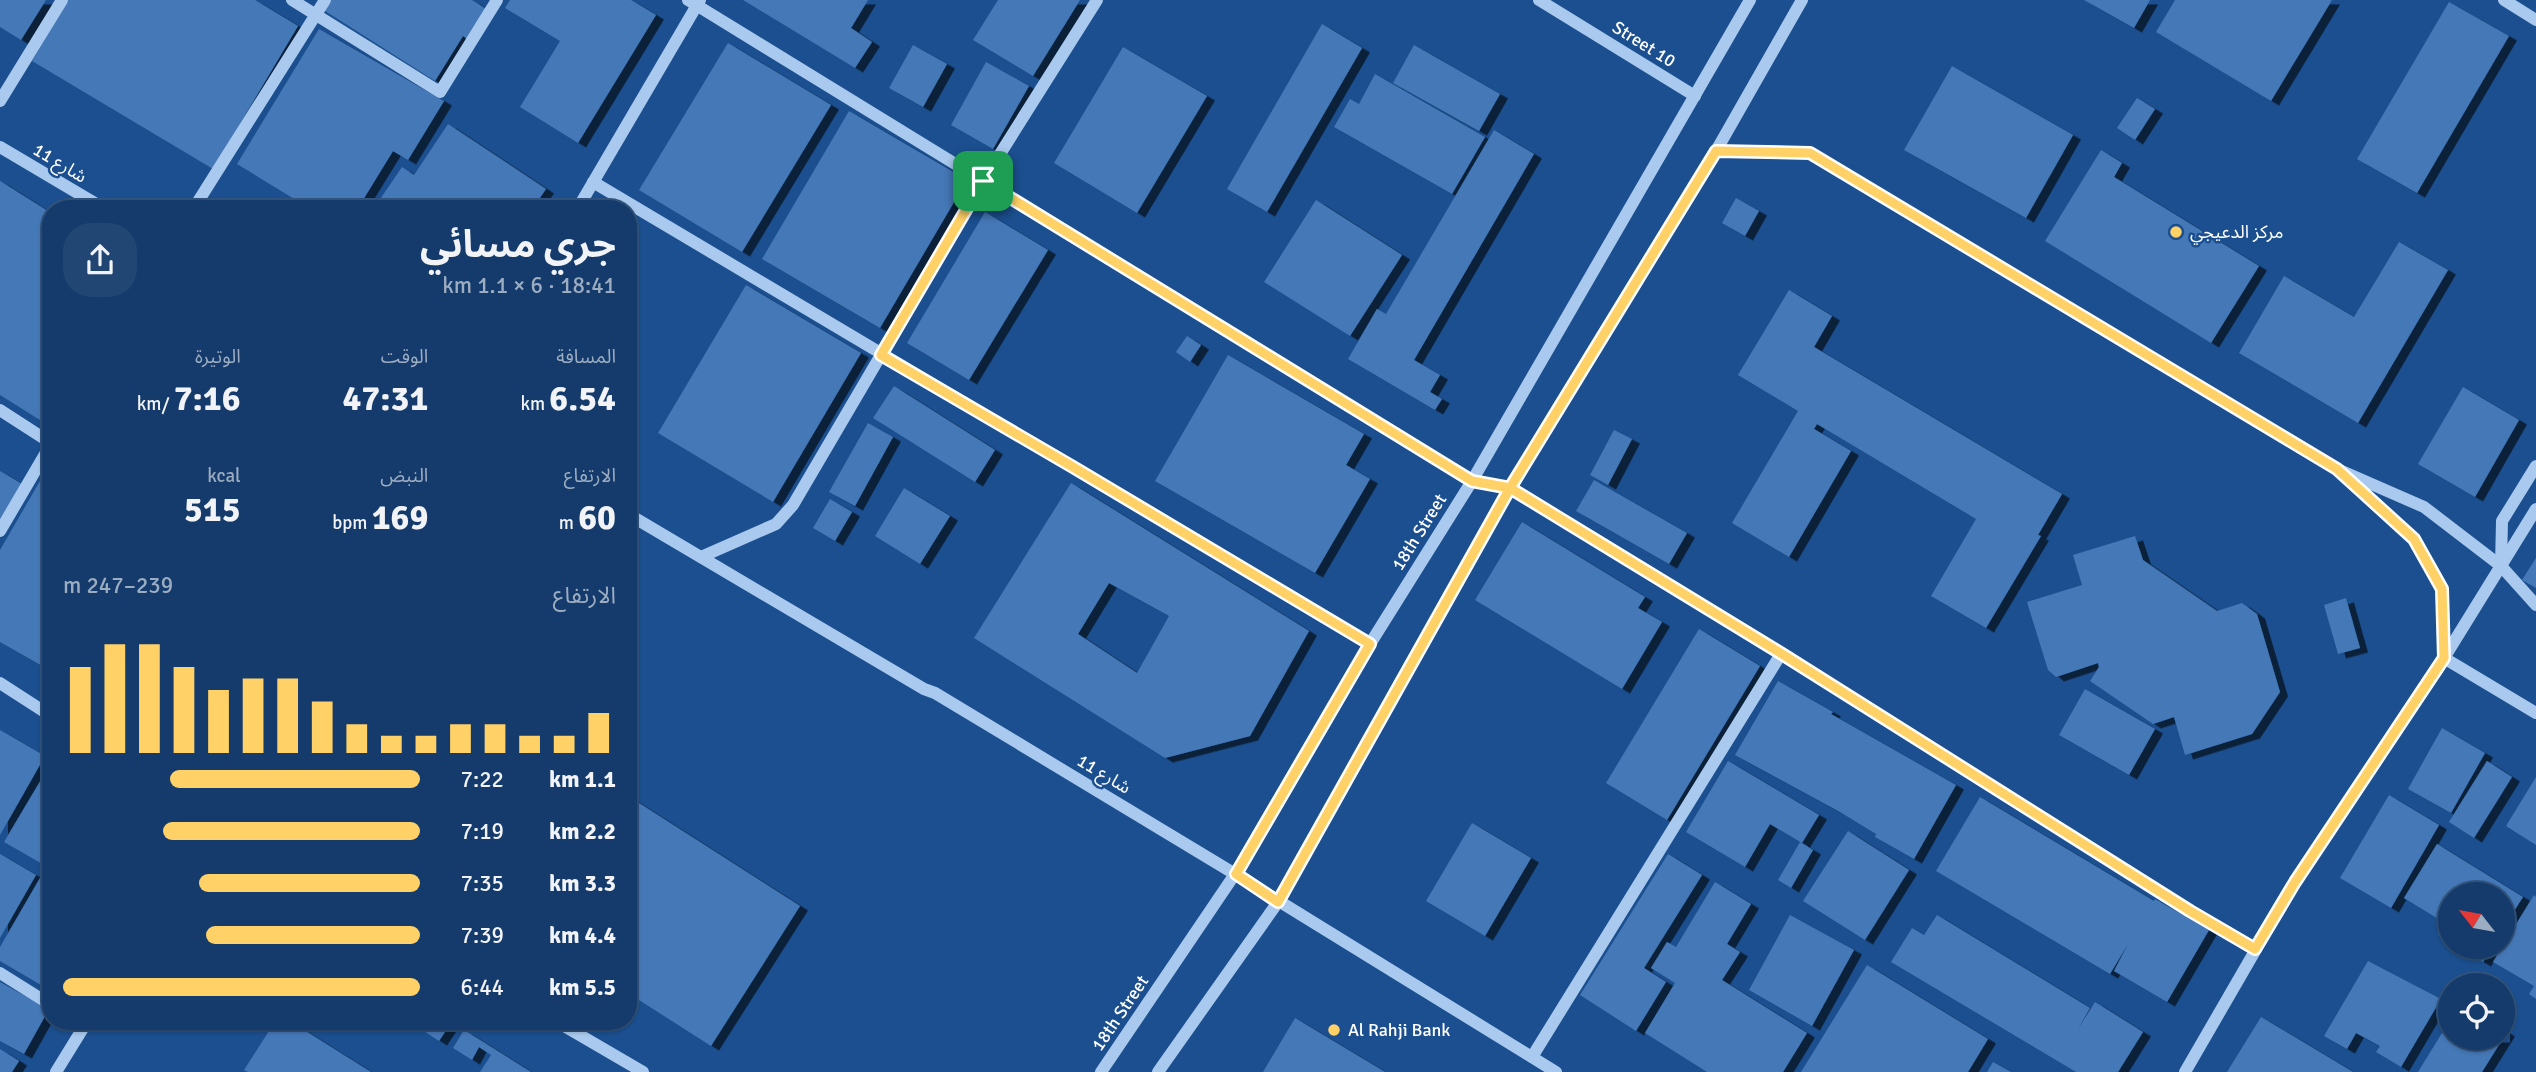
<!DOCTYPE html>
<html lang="ar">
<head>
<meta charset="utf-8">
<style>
	:root { --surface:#143b6b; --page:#214673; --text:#f1f3f6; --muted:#9dadc1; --line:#33557e; --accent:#ffd166 }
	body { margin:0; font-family:Signika,"Noto Sans Arabic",sans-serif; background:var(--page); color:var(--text); direction:rtl; height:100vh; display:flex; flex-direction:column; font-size:26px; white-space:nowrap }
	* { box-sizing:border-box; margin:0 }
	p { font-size:23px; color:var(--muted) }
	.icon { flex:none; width:38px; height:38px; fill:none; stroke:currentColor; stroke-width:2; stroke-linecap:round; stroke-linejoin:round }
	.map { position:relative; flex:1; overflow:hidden; direction:ltr }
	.side { position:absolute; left:42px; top:200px; width:595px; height:830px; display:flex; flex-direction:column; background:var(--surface); border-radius:28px; box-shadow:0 2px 5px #0004,0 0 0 2px var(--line); direction:rtl }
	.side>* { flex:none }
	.needle { width:46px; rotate:301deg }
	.controls { position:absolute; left:2438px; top:882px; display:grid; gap:14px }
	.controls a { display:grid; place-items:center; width:77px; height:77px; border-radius:50%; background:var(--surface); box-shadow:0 2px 5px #0004,0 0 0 2px var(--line); font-size:35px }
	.pin { position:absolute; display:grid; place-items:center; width:60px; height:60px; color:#fff; margin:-30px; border-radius:14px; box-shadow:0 4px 10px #0006 }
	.round { display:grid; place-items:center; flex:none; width:74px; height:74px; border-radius:28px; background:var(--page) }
	.headline { display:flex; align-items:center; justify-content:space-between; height:119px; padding:0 21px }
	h1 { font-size:38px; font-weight:700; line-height:52px }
	.metrics { display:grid; grid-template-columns:repeat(3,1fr); gap:10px; height:119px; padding:7px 21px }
	.metrics div { display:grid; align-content:center }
	.metrics b { font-size:35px; font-weight:700 }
	.metrics small { font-size:19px; font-weight:400 }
	.metrics p { font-size:19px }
	.chart { height:196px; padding:14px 21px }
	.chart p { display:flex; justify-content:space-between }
	.chart svg { width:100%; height:126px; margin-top:7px; stroke:var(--accent); stroke-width:6 }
	ul { padding:0 21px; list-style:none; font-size:23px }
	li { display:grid; grid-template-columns:112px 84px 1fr; align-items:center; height:52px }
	li i { height:18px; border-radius:9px; background:var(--accent) }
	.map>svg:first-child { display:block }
</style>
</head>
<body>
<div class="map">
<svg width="2536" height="1072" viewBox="0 0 2536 1072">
	<defs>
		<filter id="shadow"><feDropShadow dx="8" dy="4.5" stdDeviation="0" flood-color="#0009"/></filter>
	</defs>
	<rect width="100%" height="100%" fill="#1b4f8f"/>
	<g fill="#4478b7" fill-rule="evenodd" filter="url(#shadow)">
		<path d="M 0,0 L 46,0 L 21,40 L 0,27 Z"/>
		<path d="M 68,0 L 255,0 L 298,26 L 213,169 L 32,61 Z"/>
		<path d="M 328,0 L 472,0 L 486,9 L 467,39 L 463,36 L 435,81 L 322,9 Z"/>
		<path d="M 510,0 L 631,0 L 656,15 L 578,143 L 520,107 L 560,41 L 505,8 Z"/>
		<path d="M 743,0 L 868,0 L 851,28 L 872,42 L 855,68 Z"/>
		<path d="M 998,0 L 1080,0 L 1033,76 L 973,40 Z"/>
		<path d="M 2084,0 L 2150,0 L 2134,28 Z"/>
		<path d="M 2175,0 L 2332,0 L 2271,101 L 2156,32 Z"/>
		<path d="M 2449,2 L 2509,36 L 2417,193 L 2357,159 Z"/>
		<path d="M 1322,24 L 1362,48 L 1267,212 L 1227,189 Z"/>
		<path d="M 319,29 L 444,101 L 408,160 L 393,151 L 358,208 L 309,208 L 237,164 Z"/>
		<path d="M 728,43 L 831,105 L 742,252 L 639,190 Z"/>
		<path d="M 913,45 L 947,64 L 923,107 L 889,88 Z"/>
		<path d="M 1414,45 L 1500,94 L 1479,131 L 1393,83 Z"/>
		<path d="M 1123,47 L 1207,96 L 1137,213 L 1054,163 Z"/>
		<path d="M 986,62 L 1029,86 L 993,149 L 951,125 Z"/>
		<path d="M 1952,66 L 2073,135 L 2026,218 L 1904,150 Z"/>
		<path d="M 1375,74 L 1485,137 L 1452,194 L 1334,127 L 1350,99 L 1359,104 Z"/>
		<path d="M 2137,98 L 2155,109 L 2135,140 L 2117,128 Z"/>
		<path d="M 849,111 L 967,180 L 880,328 L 762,259 Z"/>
		<path d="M 448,124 L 546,189 L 533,208 L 374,208 L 402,167 L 414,175 Z"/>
		<path d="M 1494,130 L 1534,154 L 1414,360 L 1440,375 L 1430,392 L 1442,399 L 1435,410 L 1348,359 L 1377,309 L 1386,314 Z"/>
		<path d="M 2101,150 L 2122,163 L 2114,177 L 2259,266 L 2211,343 L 2045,241 Z"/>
		<path d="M 0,181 L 51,213 L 51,427 L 0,395 Z"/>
		<path d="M 1736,198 L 1759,211 L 1745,236 L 1722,223 Z"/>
		<path d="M 1316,200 L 1402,255 L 1350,336 L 1264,282 Z"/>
		<path d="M 985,212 L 1048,250 L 969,380 L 907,343 Z"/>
		<path d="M 2399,242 L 2448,270 L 2358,423 L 2239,353 L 2284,276 L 2354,317 Z"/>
		<path d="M 746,285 L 861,353 L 773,502 L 658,433 Z"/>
		<path d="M 1789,290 L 1832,316 L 1814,347 L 2062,494 L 2038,535 L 2041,536 L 1986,628 L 1931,596 L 1976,519 L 1817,424 L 1814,429 L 1851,451 L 1789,557 L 1732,523 L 1798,411 L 1738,375 Z"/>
		<path d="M 1187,336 L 1201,345 L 1190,362 L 1176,352 Z"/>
		<path d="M 1228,355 L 1364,434 L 1346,465 L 1370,479 L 1315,573 L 1155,481 Z"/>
		<path d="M 894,386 L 995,450 L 975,482 L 873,418 Z"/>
		<path d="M 2463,387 L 2519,420 L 2475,497 L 2418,464 Z"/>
		<path d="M 868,423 L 893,437 L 855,506 L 829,492 Z"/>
		<path d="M 1614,430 L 1632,439 L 1608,485 L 1590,475 Z"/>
		<path d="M 51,462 L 51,671 L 0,642 L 0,550 Z"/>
		<path d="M 0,471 L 22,484 L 0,521 Z"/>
		<path d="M 1594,480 L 1687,533 L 1669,564 L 1576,511 Z"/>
		<path d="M 1071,483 L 1309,631 L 1250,736 L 1165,758 L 974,638 ZM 1109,583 L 1169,616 L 1137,673 L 1078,634 Z"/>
		<path d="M 904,488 L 950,516 L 920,564 L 875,536 Z"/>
		<path d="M 830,499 L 852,512 L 835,541 L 813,528 Z"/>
		<path d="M 1522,522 L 1645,597 L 1638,608 L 1662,622 L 1622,689 L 1475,600 Z"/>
		<path d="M 2135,536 L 2143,560 L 2217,611 L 2242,603 L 2257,614 L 2280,692 L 2252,734 L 2185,755 L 2174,717 L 2153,724 L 2090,681 L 2099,667 L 2098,663 L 2056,677 L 2048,670 L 2027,602 L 2082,585 L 2073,555 Z"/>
		<path d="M 2536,558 L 2536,588 L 2522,580 Z"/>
		<path d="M 2346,598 L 2360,648 L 2338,654 L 2324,605 Z"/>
		<path d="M 1699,629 L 1760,666 L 1667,820 L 1606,783 Z"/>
		<path d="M 1778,681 L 1833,712 L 1831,714 L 1956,785 L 1914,859 L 1875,837 L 1876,834 L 1840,812 L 1735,755 Z"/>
		<path d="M 2085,689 L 2155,729 L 2129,775 L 2059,735 Z"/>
		<path d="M 2442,728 L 2485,753 L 2451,813 L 2408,789 Z"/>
		<path d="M 0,730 L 45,756 L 0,835 Z"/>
		<path d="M 1728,761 L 1819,815 L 1802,843 L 1770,824 L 1745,867 L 1686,832 Z"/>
		<path d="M 2487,761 L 2512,777 L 2474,838 L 2449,822 Z"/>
		<path d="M 51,763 L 51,869 L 4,842 Z"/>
		<path d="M 2536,777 L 2536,845 L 2506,826 Z"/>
		<path d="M 2389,795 L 2439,825 L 2391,908 L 2340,878 Z"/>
		<path d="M 628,796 L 800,906 L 711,1046 L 628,993 Z"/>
		<path d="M 1980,797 L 2154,901 L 2155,899 L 2209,930 L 2167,1002 L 2114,971 L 2128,944 L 2110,974 L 1936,871 Z"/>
		<path d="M 1472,823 L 1531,858 L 1485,936 L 1426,901 Z"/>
		<path d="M 1848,831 L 1909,870 L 1865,940 L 1803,901 Z"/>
		<path d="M 1800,842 L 1813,850 L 1791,888 L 1778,880 Z"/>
		<path d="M 2437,844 L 2523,897 L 2502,930 L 2502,894 L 2450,894 L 2450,942 L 2438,935 L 2445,923 L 2404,898 Z"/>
		<path d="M 0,854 L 36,875 L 0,938 Z"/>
		<path d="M 1668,854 L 1702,875 L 1644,968 L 1666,982 L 1636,1031 L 1580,995 Z"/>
		<path d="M 40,878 L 51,884 L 51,991 L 0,961 L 0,947 Z"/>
		<path d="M 1715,882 L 1751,904 L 1727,944 L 1740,952 L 1722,980 L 1807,1033 L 1783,1072 L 1707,1072 L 1645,1033 L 1675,983 L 1651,968 L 1667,942 L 1676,947 Z"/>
		<path d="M 2534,895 L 2536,897 L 2536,999 L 2529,994 L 2534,986 L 2493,962 Z"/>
		<path d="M 1790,915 L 1854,950 L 1812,1026 L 1749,990 Z"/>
		<path d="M 1937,915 L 2090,1008 L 2078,1029 L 2095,1002 L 2143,1032 L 2118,1072 L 2076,1072 L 1891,962 L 1912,928 L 1924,935 Z"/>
		<path d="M 2458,947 L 2492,947 L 2483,962 Z"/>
		<path d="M 2368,961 L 2441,999 L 2401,1067 L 2376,1052 L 2380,1046 L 2356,1033 L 2347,1049 L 2324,1036 Z"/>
		<path d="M 1867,965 L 1988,1039 L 1968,1072 L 1801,1072 Z"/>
		<path d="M 0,982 L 49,1009 L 24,1054 L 0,1041 Z"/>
		<path d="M 2261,1017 L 2308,1045 L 2353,1072 L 2227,1072 Z"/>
		<path d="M 1295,1018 L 1385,1072 L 1263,1072 Z"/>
		<path d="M 276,1020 L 288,1020 L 371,1072 L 248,1072 L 244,1070 Z"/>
		<path d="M 407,1020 L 453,1020 L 439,1041 Z"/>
		<path d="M 2450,1020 L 2450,1038 L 2502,1038 L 2502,1029 L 2507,1032 L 2482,1072 L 2418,1072 Z"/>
		<path d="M 464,1030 L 531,1072 L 480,1072 L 491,1055 L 479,1047 L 472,1060 L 453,1048 Z"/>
		<path d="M 0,1049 L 19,1061 L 12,1072 L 0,1072 Z"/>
		<path d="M 1993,1062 L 2011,1072 L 1987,1072 Z"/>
	</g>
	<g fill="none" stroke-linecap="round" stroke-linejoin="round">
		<g stroke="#a9c9ee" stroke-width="12">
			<path d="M 292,0 L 440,92 L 497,0"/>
			<path d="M 688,0 L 1472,481 L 1510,488 L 1781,654 L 2190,911 L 2255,949"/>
			<path d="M 1539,0 L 1695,96"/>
			<path d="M 2504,0 L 2536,20"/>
			<path d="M 0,101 L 62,0"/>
			<path d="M 0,147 L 103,208"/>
			<path d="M 1716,151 L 1810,153 L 2337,469 L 2424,507 L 2501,566 L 2536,605"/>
			<path d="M 593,182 L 1370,644"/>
			<path d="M 194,208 L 325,0"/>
			<path d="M 578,208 L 700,0"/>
			<path d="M 0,410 L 51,443"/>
			<path d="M 2346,477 L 2414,539 L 2442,589 L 2444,658 L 2536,713"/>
			<path d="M 628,514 L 924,689 L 935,693 L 1235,874 L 1556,1072"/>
			<path d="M 0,531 L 51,444"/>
			<path d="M 701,557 L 776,524 L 793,505 L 983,181 L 1097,0"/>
			<path d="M 2501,566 L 2502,521 L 2536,466"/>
			<path d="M 0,683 L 51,716"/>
			<path d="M 0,973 L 51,1005"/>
			<path d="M 554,1020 L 643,1072"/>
			<path d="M 1532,1057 L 1781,654"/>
			<path d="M 56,1072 L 88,1020"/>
			<path d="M 1101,1072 L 1235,874 L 1370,644 L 1472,481 L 1750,0"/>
			<path d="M 1158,1072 L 1278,902 L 1510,488 L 1716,151 L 1802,0"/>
			<path d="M 2185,1072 L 2295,882 L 2444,658 L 2536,509"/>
		</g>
	</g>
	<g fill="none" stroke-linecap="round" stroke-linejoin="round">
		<defs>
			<path id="route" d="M 983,181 L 881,355 L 1073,467 L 1370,644 L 1236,874 L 1278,902 L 1510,488 L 1716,151 L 1810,153 L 2337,469 L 2414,539 L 2442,589 L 2444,658 L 2295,882 L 2255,949 L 2190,911 L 1782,654 L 1510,488 L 1472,481 L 983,181"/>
		</defs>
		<use href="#route" stroke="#fff" stroke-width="14"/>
		<use href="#route" stroke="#ffd166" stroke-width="9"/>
	</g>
	<g fill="#ffd166" stroke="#1b4f8f" stroke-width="2.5">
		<circle cx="2176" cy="232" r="7"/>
		<circle cx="1334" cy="1030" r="7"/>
	</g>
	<g text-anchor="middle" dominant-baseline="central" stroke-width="5" stroke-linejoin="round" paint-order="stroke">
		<g font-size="18" fill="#fff" stroke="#1b4f8f">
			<text transform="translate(1644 44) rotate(32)">Street 10</text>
			<text transform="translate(60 163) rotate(31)">شارع 11</text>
			<text transform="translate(1419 532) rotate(-58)">18th Street</text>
			<text transform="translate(1104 774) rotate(31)">شارع 11</text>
			<text transform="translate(1120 1013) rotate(-56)">18th Street</text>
		</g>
		<g font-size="18" fill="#fff" stroke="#1b4f8f" text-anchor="start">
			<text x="2190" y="232">مركز الدعيجي</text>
			<text x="1348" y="1030">Al Rahji Bank</text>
		</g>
	</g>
</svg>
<div class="controls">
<a><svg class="needle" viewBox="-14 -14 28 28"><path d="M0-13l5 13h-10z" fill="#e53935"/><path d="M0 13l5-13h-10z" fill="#9dadc1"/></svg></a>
<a><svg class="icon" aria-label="locate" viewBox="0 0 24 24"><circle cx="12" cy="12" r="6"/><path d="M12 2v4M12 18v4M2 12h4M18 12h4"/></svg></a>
</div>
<div class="pin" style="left:983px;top:181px;background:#1e9e55"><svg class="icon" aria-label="arrive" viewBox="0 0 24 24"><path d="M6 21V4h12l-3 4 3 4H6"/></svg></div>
<section class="side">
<div class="headline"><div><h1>جري مسائي</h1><p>18:41 · 6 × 1.1 km</p></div><a class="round"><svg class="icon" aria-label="share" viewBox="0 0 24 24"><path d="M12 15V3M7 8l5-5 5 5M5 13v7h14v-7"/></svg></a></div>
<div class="metrics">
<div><p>المسافة</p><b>6.54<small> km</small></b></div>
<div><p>الوقت</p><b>47:31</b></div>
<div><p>الوتيرة</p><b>7:16<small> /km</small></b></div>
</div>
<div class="metrics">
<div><p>الارتفاع</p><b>60<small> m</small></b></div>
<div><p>النبض</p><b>169<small> bpm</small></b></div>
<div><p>kcal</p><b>515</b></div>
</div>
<div class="chart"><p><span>الارتفاع</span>239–247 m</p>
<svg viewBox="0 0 160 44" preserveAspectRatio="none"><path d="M5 44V14M15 44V6M25 44V6M35 44V14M45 44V22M55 44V18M65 44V18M75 44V26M85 44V34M95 44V38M105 44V38M115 44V34M125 44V34M135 44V38M145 44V38M155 44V30"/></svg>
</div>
<ul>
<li><b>1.1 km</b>7:22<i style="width:70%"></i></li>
<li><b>2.2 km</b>7:19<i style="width:72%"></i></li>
<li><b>3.3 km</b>7:35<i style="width:62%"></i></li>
<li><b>4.4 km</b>7:39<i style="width:60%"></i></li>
<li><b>5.5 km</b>6:44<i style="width:100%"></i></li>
</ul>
</section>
</div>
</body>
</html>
